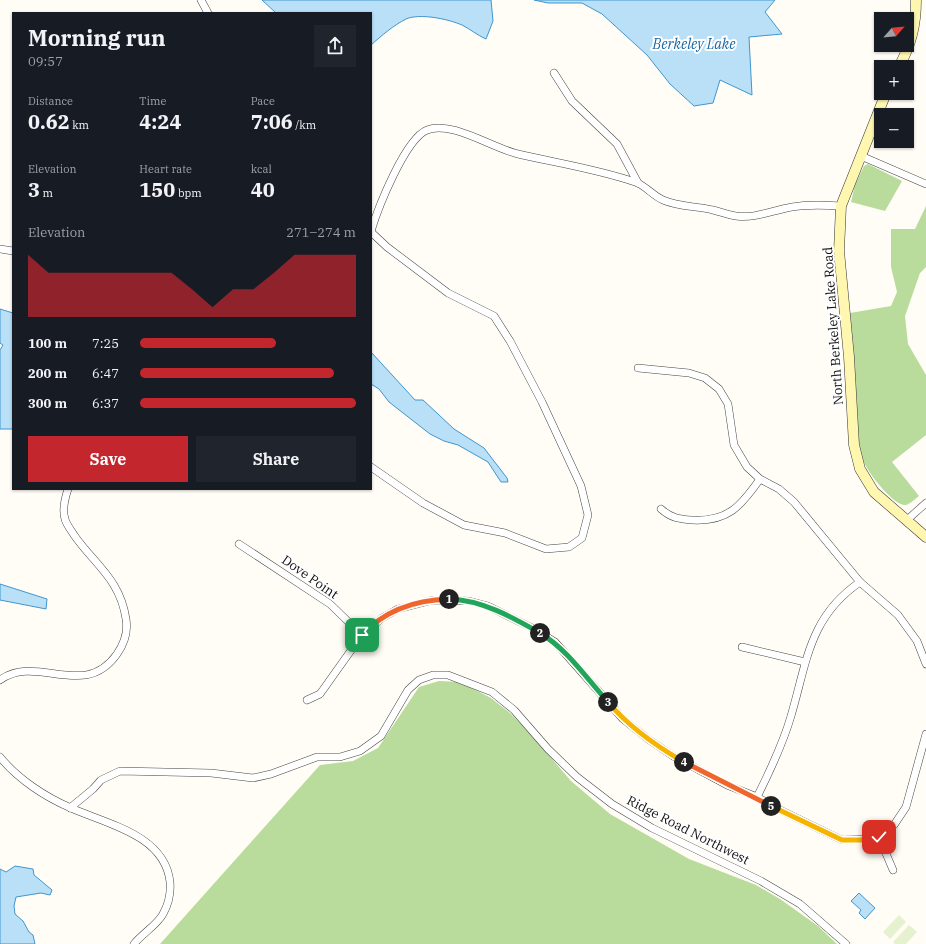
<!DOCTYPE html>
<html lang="en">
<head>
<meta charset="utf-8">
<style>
	:root { --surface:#171b24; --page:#20242c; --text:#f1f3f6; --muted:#9ea1a6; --accent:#c4262e }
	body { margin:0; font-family:"IBM Plex Serif",serif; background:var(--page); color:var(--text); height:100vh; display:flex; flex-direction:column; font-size:15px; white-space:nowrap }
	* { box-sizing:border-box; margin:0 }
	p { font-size:13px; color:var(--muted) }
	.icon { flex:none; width:22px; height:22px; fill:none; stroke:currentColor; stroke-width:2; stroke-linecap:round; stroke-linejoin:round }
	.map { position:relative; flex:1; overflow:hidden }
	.details { position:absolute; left:12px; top:12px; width:360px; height:478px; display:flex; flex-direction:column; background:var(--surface); border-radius:0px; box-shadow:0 1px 3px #0004 }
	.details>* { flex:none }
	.needle { width:26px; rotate:63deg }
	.fabs { position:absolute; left:874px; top:12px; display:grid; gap:8px }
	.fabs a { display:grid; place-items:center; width:40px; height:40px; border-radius:0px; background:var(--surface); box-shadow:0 1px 3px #0004; font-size:20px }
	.pin { position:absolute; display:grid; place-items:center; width:34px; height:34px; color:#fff; margin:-17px; border-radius:8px; box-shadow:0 2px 6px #0006 }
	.km { position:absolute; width:20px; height:20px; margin:-10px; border-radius:50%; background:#222; color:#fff; font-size:11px; line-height:20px; text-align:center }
	.round { display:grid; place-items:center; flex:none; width:42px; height:42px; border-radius:0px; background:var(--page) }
	.headline { display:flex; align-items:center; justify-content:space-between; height:68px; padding:0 16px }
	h1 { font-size:22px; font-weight:700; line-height:30px }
	.metrics { display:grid; grid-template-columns:repeat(3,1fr); gap:6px; height:68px; padding:4px 16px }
	.metrics div { display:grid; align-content:center }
	.metrics b { font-size:20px; font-weight:700 }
	.metrics small { font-size:11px; font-weight:400 }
	.metrics p { font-size:11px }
	.chart { height:112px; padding:8px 16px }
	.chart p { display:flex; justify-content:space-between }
	.chart svg { width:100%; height:72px; margin-top:4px; fill:var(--accent); opacity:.7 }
	.action { display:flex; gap:8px; margin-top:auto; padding:8px 16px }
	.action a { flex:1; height:46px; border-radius:0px; background:var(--accent); color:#fff; font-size:16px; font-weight:700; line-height:46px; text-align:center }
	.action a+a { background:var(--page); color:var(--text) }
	ul { padding:0 16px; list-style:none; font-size:13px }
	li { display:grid; grid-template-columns:64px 48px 1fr; align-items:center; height:30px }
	li i { height:10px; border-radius:5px; background:var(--accent) }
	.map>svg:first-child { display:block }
</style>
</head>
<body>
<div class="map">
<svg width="926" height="944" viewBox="0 0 926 944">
	<rect width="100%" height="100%" fill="#fffdf5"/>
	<g fill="#b9dc9c">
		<path d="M 868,164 L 902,181 L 885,211 L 851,202 L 855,185 L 864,166 Z"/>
		<path d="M 926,206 L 926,267 L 920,273 L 905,316 L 908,344 L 926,375 L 926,435 L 892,462 L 919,496 C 915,499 910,504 906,505 C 895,507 870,475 866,466 C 862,460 861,452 859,445 L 850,313 L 891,306 L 897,292 L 891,267 L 891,229 L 915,229 Z"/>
		<path d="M 439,681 L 460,682 L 491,698 L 510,713 L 530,733 L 571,781 L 610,814 L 689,859 L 756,885 L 780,899 L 818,926 L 837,944 L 160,944 L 320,765 L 353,761 L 378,748 L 419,687 Z"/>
	</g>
	<g fill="#e6f2cf">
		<path d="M 899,915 L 906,922 L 890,939 L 883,932 Z"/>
		<path d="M 909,925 L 917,932 L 906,944 L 895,944 L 893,942 Z"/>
	</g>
	<g fill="#b9e0f7" stroke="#3f96cf">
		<path d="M 262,0 L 491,0 L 493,21 L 486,39 C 477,35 470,29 462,25 C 448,19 420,13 406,19 C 394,25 381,36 371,45 L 371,13 L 276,13 Z"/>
		<path d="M 534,0 L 775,0 L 765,12 L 782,34 L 749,37 L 752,95 L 720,80 L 713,103 L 694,106 L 670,84 L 647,55 L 602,14 L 582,3 L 548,3 Z"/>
		<path d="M 0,309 L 13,313 L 13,429 L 0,429 L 0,350 L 3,345 L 0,343 Z"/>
		<path d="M 371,352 L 415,400 L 423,400 L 454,429 L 484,448 L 507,478 L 508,482 L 501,482 L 488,462 L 458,445 L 444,441 L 430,434 L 389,402 L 379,389 L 371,384 Z"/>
		<path d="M 0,584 L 47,599 L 46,609 L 0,600 Z"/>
		<path d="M 15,866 L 33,869 L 34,875 L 52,890 L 50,895 L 41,893 L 16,897 L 14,906 L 15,914 L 23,921 L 29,932 L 33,935 L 35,944 L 0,944 L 0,869 L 6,872 Z"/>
		<path d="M 859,893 L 875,908 L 865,919 L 859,913 L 861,910 L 851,901 Z"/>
	</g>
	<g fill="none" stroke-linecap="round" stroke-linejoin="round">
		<defs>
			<g id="street">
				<path d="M 201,0 L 208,13"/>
				<path d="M 554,73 L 572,101 L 617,144 L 638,183"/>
				<path d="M 861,156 L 926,184"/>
				<path d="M 371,231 C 378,208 405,139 427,130 C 451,120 492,148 518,154 C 557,163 597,169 635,182 C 645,185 653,196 663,200 C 679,207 696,206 713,210 C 721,212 728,215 736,216 C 754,219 774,210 792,207 C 809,204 824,205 841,206"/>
				<path d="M 371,232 L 387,247 L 448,293 L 494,316 L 510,341 L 542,402 L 581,486 L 588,515 L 582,538 L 569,547 L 546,549 L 505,533 L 464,525 L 423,503 L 371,467"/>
				<path d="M 0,249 L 13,251"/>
				<path d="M 638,368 L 689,373 L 705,378 L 719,389 L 728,404 L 734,445 L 747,467 L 760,479 L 779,489 L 794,502 L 860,582 L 898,615 L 917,641 L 926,664"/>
				<path d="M 661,509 C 671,518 679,519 692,520 C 728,522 741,506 760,479"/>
				<path d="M 907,520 L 926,503"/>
				<path d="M 239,544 L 330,604 L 362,635"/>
				<path d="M 742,647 L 805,662"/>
				<path d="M 0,680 C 37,653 84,701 117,654 C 124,644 128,631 126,619 C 120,579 95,565 74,535 C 71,530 66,524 65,519 C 62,510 65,498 68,489"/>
				<path d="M 307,700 L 320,694 L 362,635 L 382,618 L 398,609 L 433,600 L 469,601 L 488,606 L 530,627 L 555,642 L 623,719 L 648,739 L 673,756 L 727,785 L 757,797 L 776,808 L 842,840 L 877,839 L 894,825 L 906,807 L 926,734"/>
				<path d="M 0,757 C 18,779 45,797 71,808 C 107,824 165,835 170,882 C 171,893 169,903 163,914 C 158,924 142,934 134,944"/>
				<path d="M 757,797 C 770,771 783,744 791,716 C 807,662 809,617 860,582"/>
				<path d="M 70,808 L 93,789 L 101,780 L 120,771 L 211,773 L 253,778 L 271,774 L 317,757 L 340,757 L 360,751 L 381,736 L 408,690 L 419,680 L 433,675 L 448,675 L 492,692 L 514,710 L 548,749 L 577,777 L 612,804 L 652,828 L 761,881 L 800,904 L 846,944"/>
				<path d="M 879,837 L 893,870"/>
			</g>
			<g id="secondary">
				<path d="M 899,67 C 911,44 916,26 916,0"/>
				<path d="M 886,93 L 841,206 L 839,251 L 849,357 L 854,445 L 860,469 L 874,492 L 926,537"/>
			</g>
		</defs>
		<use href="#street" stroke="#444" stroke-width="8"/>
		<use href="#secondary" stroke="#333" stroke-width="11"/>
		<use href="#street" stroke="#fff" stroke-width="7"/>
		<use href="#secondary" stroke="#fff6b0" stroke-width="10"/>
	</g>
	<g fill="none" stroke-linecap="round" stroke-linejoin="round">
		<defs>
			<path id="split-1" d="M 362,635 C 385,610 416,600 449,599"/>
			<path id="split-2" d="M 449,599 C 482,600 512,617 540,633"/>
			<path id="split-3" d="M 540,633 C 568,650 586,678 608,702"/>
			<path id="split-4" d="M 608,702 C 629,727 656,746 684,762"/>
			<path id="split-5" d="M 684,762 L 771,806"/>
			<path id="split-6" d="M 771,806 L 842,840 L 861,840 L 879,837"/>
		</defs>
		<use href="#split-1" stroke="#fff" stroke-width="8"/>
		<use href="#split-2" stroke="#fff" stroke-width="8"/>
		<use href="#split-3" stroke="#fff" stroke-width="8"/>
		<use href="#split-4" stroke="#fff" stroke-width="8"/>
		<use href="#split-5" stroke="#fff" stroke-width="8"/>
		<use href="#split-6" stroke="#fff" stroke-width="8"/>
		<use href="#split-1" stroke="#f0652b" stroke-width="5"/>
		<use href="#split-2" stroke="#22a559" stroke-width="5"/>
		<use href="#split-3" stroke="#22a559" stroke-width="5"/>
		<use href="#split-4" stroke="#f5b400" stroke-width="5"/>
		<use href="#split-5" stroke="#f0652b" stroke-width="5"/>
		<use href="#split-6" stroke="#f5b400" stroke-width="5"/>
	</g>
	<g text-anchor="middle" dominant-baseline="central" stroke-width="4" stroke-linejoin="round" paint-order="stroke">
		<g font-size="13" fill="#111" stroke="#fff">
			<text transform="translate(833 326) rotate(-94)">North Berkeley Lake Road</text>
			<text transform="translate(310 577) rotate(35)">Dove Point</text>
			<text transform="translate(688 830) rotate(27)">Ridge Road Northwest</text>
		</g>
		<g font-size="14" font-style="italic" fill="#1768a6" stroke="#fff">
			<text x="694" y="44">Berkeley Lake</text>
		</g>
	</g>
</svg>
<div class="fabs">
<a><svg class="needle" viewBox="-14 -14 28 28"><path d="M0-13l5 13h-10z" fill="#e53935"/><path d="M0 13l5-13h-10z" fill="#9ea1a6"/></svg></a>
<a>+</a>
<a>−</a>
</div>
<div class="pin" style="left:362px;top:635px;background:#1e9e55"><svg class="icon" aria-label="arrive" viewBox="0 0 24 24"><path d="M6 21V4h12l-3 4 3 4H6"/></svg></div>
<div class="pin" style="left:879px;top:837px;background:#d93025"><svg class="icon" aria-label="check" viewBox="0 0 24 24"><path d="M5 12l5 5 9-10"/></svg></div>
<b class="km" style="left:449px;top:599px">1</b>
<b class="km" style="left:540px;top:633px">2</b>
<b class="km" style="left:608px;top:702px">3</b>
<b class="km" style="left:684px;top:762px">4</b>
<b class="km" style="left:771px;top:806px">5</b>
<section class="details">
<div class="headline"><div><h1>Morning run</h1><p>09:57</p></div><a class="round"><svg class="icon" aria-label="share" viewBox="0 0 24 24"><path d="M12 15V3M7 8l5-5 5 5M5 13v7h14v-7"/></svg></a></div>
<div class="metrics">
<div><p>Distance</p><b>0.62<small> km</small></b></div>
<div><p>Time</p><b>4:24</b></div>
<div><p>Pace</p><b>7:06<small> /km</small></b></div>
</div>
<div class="metrics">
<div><p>Elevation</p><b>3<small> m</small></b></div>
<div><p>Heart rate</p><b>150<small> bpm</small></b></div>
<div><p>kcal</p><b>40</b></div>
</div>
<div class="chart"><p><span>Elevation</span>271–274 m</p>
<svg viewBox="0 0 160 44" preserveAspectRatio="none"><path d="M0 44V6L10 17L20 17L30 17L40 17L50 17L60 17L70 17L80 27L90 38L100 27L110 27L120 17L130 6L140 6L150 6L160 6V44z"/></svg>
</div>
<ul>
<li><b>100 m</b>7:25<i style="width:63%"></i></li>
<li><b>200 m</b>6:47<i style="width:90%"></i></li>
<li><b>300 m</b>6:37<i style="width:100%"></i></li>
</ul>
<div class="action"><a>Save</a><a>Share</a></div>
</section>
</div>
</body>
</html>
